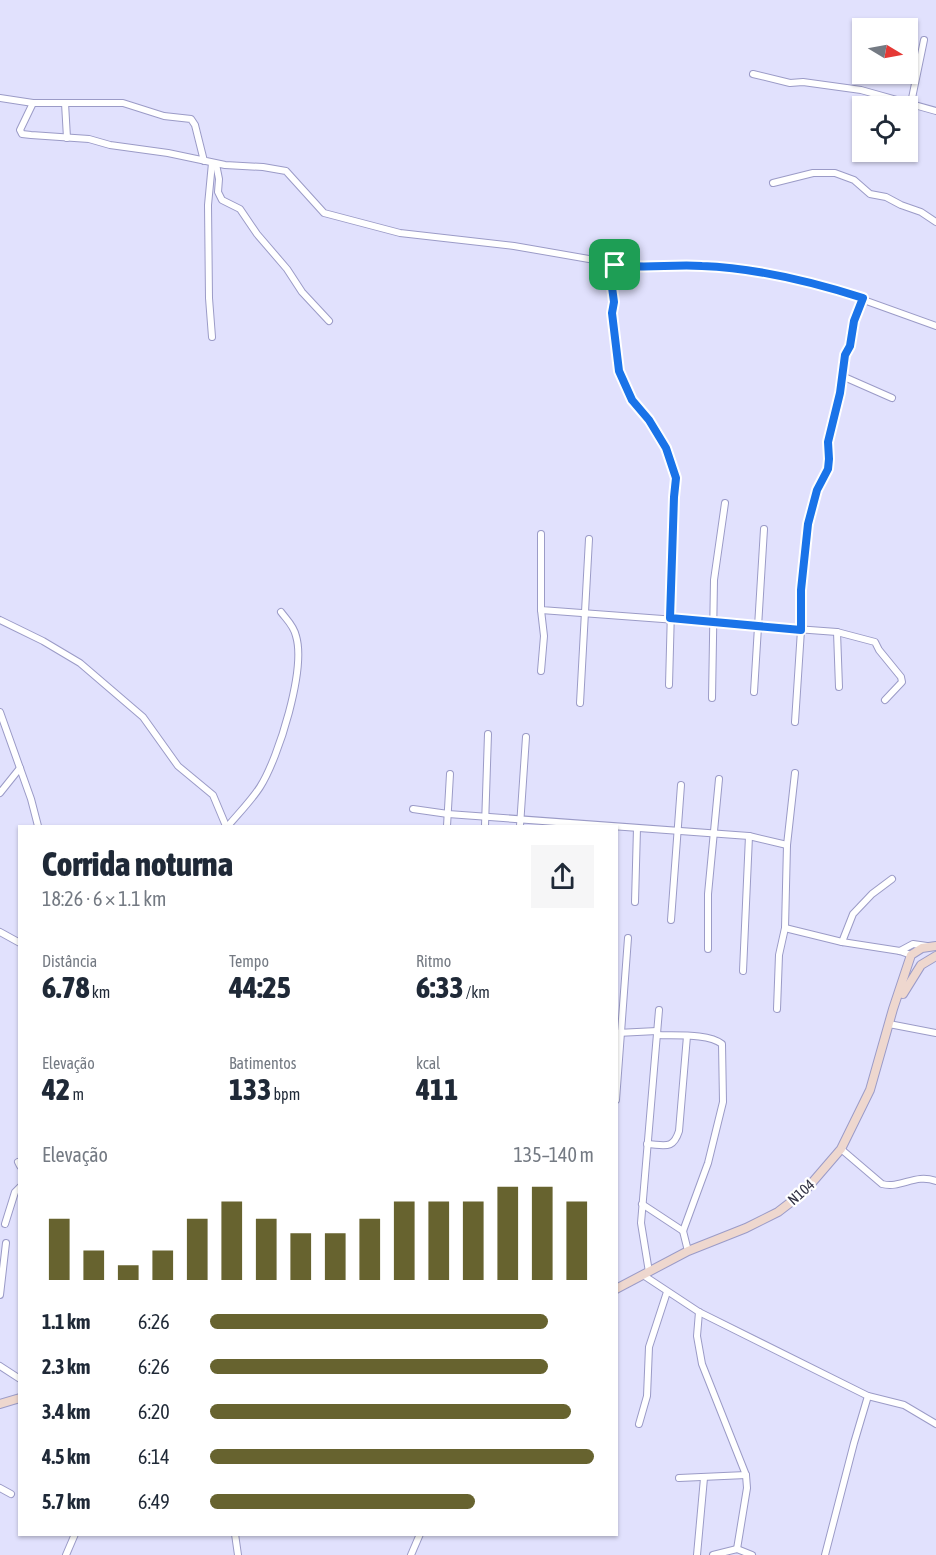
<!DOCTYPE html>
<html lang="pt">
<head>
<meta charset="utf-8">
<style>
	:root { --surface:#fff; --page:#f6f6f7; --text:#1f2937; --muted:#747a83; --accent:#67632f }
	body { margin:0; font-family:"Asap Condensed",sans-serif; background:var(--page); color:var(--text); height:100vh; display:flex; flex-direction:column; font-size:22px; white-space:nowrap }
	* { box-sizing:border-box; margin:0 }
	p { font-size:20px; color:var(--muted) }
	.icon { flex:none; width:33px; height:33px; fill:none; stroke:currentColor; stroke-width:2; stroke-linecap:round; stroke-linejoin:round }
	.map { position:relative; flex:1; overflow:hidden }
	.side { position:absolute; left:18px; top:825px; width:600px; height:711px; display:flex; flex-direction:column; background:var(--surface); border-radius:0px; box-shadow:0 2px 4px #0004 }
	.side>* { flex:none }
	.needle { width:39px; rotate:100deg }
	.tools { position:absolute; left:852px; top:18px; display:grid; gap:12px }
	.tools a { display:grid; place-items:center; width:66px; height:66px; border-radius:0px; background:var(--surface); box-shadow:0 2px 4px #0004; font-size:30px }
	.pin { position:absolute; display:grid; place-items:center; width:51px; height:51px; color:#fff; margin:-26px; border-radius:12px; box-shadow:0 3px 9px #0006 }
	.round { display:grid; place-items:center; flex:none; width:63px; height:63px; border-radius:0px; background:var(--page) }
	.headline { display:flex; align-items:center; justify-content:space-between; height:102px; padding:0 24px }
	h1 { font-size:33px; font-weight:800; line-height:45px }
	.metrics { display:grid; grid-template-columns:repeat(3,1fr); gap:9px; height:102px; padding:6px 24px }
	.metrics div { display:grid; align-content:center }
	.metrics b { font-size:30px; font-weight:800 }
	.metrics small { font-size:16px; font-weight:400 }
	.metrics p { font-size:16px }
	.chart { height:168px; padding:12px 24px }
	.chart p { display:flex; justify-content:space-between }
	.chart svg { width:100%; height:108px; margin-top:6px; stroke:var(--accent); stroke-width:6 }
	ul { padding:0 24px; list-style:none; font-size:20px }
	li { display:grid; grid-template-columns:96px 72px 1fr; align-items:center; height:45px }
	li i { height:15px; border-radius:8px; background:var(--accent) }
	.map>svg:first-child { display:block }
</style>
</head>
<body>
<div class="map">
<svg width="936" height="1555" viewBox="0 0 936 1555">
	<rect width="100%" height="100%" fill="#e1e1fd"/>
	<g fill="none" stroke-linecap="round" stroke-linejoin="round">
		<defs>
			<g id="street">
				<path d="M 753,74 L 790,83 L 803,82 L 861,90 L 936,111"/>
				<path d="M 0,98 L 33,103"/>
				<path d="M 65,103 L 67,138"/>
				<path d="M 911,103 L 924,40"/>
				<path d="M 204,161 L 195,125 L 191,119 L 164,116 L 123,103 L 33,103 L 20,130 L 22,134 L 31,135 L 89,139 L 110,145 L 168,153 L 225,165 L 263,167 L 286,171 L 324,213 L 400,233 L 514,246 L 635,267 L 699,265 L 745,269 L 822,285 L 936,326"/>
				<path d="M 212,163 L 208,205 L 209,298 L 212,337"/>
				<path d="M 216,164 L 219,179 L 218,192 L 222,200 L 240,209 L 257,234 L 287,269 L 302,292 L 329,321"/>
				<path d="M 773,183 L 813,173 L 835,173 L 854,180 L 870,194 L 886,197 L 901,205 L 921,212 L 936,222"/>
				<path d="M 615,265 L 611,280 L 614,302 L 612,313 L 619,371 L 632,400 L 649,420 L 666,448 L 676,478 L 674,497 L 669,685"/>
				<path d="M 842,376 L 892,398"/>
				<path d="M 541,534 L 541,610 L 837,632 L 875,642 L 879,650 L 901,677 L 902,682 L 885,700"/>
				<path d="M 541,610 L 544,636 L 541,671"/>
				<path d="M 0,620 L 43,641 L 80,663 L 143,717 L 178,766 L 213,795 L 226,826"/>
				<path d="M 837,632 L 839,687"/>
				<path d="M 754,692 L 764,529"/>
				<path d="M 712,698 L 714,580 L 725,503"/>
				<path d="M 580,703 L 589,539"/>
				<path d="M 0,712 L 31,799 L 38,826"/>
				<path d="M 795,722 L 801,630 L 801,590 L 808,524 L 817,490 L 828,469 L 829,459 L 828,442 L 840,393 L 845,355 L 850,346 L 854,321 L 863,298"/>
				<path d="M 0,793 L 20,768"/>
				<path d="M 413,809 L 448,814 L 749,836 L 787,845"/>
				<path d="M 228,826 C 238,814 251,801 260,787 C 279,757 306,669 296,636 C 294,626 287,620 281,612"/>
				<path d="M 447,826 L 450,774"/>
				<path d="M 485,826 L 488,734"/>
				<path d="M 520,826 L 526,737"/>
				<path d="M 635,902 L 637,828"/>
				<path d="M 671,920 L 681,785"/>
				<path d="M 785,928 L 842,942 L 900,951 L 911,955"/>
				<path d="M 0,932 L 20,943"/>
				<path d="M 842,942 L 853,914 L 872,894 L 892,879"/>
				<path d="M 708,949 L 708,894 L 719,779"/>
				<path d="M 900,951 L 913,944 L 927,946"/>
				<path d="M 743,971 L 749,836"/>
				<path d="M 777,1009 L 779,955 L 785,928 L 787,845 L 795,773"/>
				<path d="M 889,1024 L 936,1033"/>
				<path d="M 617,1033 L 657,1031"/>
				<path d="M 657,1035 C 675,1036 708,1033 722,1044 L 723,1102 L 708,1163 L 683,1231 L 688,1251"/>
				<path d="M 616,1100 L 628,938"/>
				<path d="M 647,1144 C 665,1145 673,1150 679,1131 L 687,1036"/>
				<path d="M 841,1149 L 882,1184 C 901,1189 915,1173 936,1181"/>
				<path d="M 18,1162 L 20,1166"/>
				<path d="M 642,1204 L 683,1231"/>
				<path d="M 5,1224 L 15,1192 L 20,1187"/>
				<path d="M 649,1272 L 641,1223 L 659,1010"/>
				<path d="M 643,1275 L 699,1312 L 868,1396"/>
				<path d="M 0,1295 L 6,1243"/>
				<path d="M 699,1312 L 697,1336 L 702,1364 L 746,1475 L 747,1488 L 737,1549"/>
				<path d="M 0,1366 L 20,1379"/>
				<path d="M 639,1424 L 647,1396 L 649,1347 L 667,1292"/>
				<path d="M 679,1478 L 746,1475"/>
				<path d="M 0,1488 L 11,1494"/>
				<path d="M 235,1534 L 238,1555"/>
				<path d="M 66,1555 L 75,1534"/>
				<path d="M 411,1555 L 420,1534"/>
				<path d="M 697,1555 L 704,1478"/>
				<path d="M 713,1555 L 737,1549 L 752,1555"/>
				<path d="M 825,1555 L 854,1443 L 868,1396 L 904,1405 L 936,1424"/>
			</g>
			<g id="secondary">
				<path d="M 903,994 L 921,965 L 936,956"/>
				<path d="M 616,1289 L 688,1251 L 746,1228 L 778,1212 L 804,1192 L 841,1149 L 870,1090 L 893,1009 L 911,955 L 922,948 L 936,946"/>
				<path d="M 0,1404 L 20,1398"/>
			</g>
		</defs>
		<use href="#street" stroke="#9b9bc7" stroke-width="8"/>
		<use href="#secondary" stroke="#9b9bc7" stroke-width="10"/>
		<use href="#street" stroke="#fff" stroke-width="6"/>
		<use href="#secondary" stroke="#eed7ce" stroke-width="8"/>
	</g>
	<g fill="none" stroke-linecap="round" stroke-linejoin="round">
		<defs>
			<path id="route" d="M 615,265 C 646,269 672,264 702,266 C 757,268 810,281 863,298 L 854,321 L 850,346 L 845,355 L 840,393 L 828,442 L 829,459 L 828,469 L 817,490 L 808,524 L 801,590 L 801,630 L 670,618 L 674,497 L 676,478 L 666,448 L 649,420 L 632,400 L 619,371 L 612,313 L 614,302 L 611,280 Z"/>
		</defs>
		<use href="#route" stroke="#fff" stroke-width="12"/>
		<use href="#route" stroke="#1a73e8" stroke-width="8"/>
	</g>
	<g text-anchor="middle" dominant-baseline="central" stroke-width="4.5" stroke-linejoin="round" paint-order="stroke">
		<g font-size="15" fill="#333345" stroke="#fff">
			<text transform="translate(801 1192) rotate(-42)">N104</text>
		</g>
	</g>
</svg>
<div class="tools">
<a><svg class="needle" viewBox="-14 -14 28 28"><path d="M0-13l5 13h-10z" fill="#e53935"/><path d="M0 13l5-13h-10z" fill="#747a83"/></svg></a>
<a><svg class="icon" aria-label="locate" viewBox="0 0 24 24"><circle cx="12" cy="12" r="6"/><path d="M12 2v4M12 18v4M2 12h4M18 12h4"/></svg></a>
</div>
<div class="pin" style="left:615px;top:265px;background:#1e9e55"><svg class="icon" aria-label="arrive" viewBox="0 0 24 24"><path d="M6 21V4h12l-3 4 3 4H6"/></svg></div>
<section class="side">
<div class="headline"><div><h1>Corrida noturna</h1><p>18:26 · 6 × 1.1 km</p></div><a class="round"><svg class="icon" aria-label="share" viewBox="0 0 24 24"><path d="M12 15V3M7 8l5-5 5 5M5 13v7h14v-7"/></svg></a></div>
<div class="metrics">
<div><p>Distância</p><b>6.78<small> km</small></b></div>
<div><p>Tempo</p><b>44:25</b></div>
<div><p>Ritmo</p><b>6:33<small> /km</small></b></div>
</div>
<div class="metrics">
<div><p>Elevação</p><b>42<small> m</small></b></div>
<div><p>Batimentos</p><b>133<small> bpm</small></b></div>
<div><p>kcal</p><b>411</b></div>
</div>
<div class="chart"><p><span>Elevação</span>135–140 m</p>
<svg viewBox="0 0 160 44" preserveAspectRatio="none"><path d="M5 44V19M15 44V32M25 44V38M35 44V32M45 44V19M55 44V12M65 44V19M75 44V25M85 44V25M95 44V19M105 44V12M115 44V12M125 44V12M135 44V6M145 44V6M155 44V12"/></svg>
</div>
<ul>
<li><b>1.1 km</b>6:26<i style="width:88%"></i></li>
<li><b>2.3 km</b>6:26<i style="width:88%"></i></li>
<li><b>3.4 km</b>6:20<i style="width:94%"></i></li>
<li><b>4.5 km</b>6:14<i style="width:100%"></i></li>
<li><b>5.7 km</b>6:49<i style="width:69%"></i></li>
</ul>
</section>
</div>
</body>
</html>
